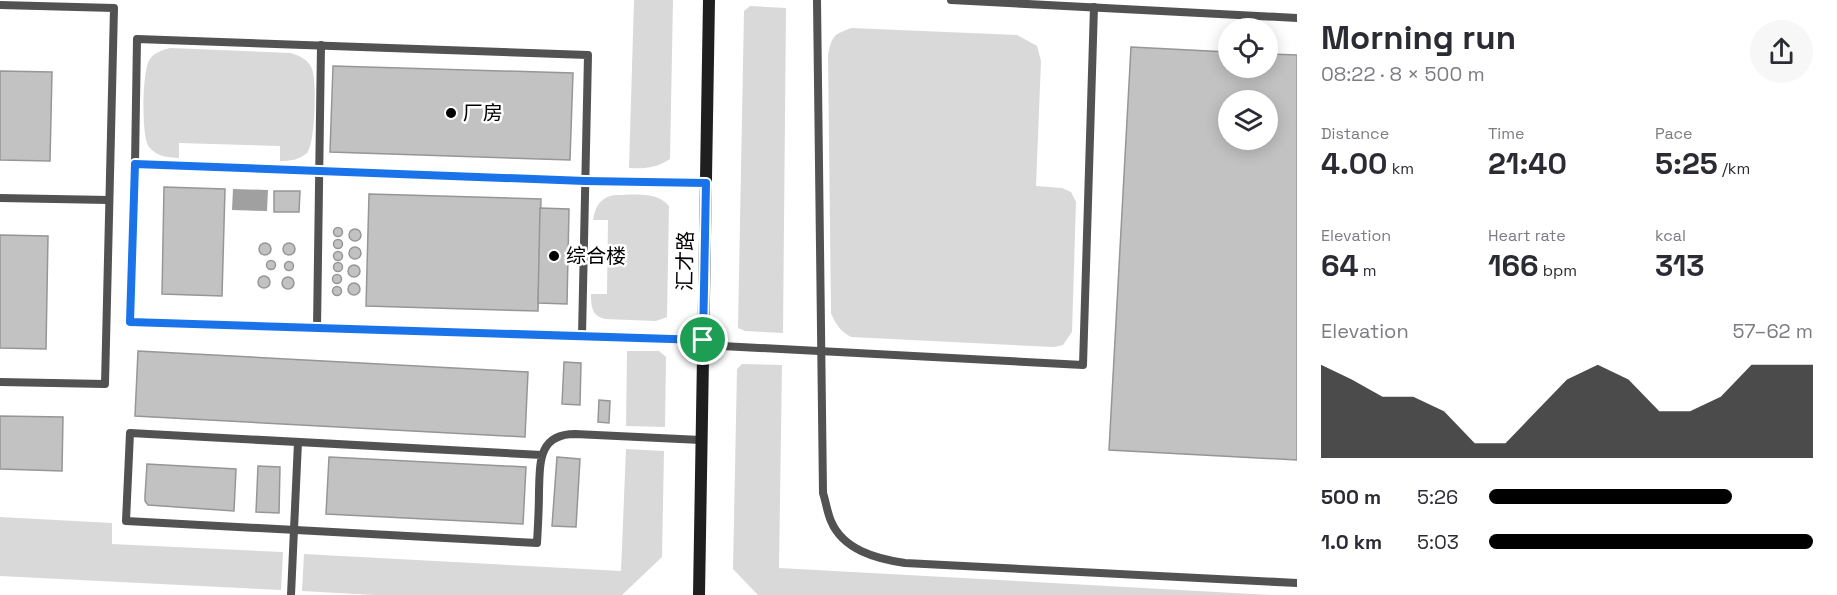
<!DOCTYPE html>
<html lang="en">
<head>
<meta charset="utf-8">
<style>
	:root { --surface:#fff; --page:#f7f7f7; --text:#2b2b33; --muted:#7c7c81; --accent:#000 }
	body { margin:0; font-family:"Space Grotesk","Noto Sans SC",sans-serif; background:var(--page); color:var(--text); height:100vh; display:flex; flex-direction:column; font-size:22px; white-space:nowrap }
	* { box-sizing:border-box; margin:0 }
	p { font-size:20px; color:var(--muted) }
	.icon { flex:none; width:33px; height:33px; fill:none; stroke:currentColor; stroke-width:2; stroke-linecap:round; stroke-linejoin:round }
	.map { position:relative; flex:1; overflow:hidden }
	.panel { display:flex; flex-direction:column; background:var(--surface); width:540px }
	.panel>* { flex:none }
	.controls { position:absolute; left:1218px; top:18px; display:grid; gap:12px }
	.controls a { display:grid; place-items:center; width:60px; height:60px; border-radius:50%; background:var(--surface); box-shadow:0 3px 15px #0003; font-size:30px }
	.pin { position:absolute; display:grid; place-items:center; width:51px; height:51px; color:#fff; margin:-26px; border:3px solid #fff; border-radius:50%; box-shadow:0 2px 6px #0007 }
	.round { display:grid; place-items:center; flex:none; width:63px; height:63px; border-radius:32px; background:var(--page) }
	.headline { display:flex; align-items:center; justify-content:space-between; height:102px; padding:0 24px }
	h1 { font-size:33px; font-weight:600; line-height:45px }
	.stats { display:grid; grid-template-columns:repeat(3,1fr); gap:9px; height:102px; padding:6px 24px }
	.stats div { display:grid; align-content:center }
	.stats b { font-size:30px; font-weight:600 }
	.stats small { font-size:16px; font-weight:400 }
	.stats p { font-size:16px }
	.chart { height:168px; padding:12px 24px }
	.chart p { display:flex; justify-content:space-between }
	.chart svg { width:100%; height:108px; margin-top:6px; fill:var(--accent); opacity:.7 }
	ul { padding:0 24px; list-style:none; font-size:20px }
	li { display:grid; grid-template-columns:96px 72px 1fr; align-items:center; height:45px }
	li i { height:15px; border-radius:8px; background:var(--accent) }
	main { display:flex; flex:1; min-height:0 }
	.map>svg:first-child { display:block }
</style>
</head>
<body>
<main>
<div class="map">
<svg width="1297" height="595" viewBox="0 0 1297 595">
	<rect width="100%" height="100%" fill="#fff"/>
	<g fill="#d9d9d9">
		<path d="M 634,0 L 673,0 L 670,159 C 656,168 645,169 629,168 Z"/>
		<path d="M 750,6 L 786,8 L 783,333 L 745,331 L 738,328 L 744,11 Z"/>
		<path d="M 851,28 L 1017,35 L 1037,46 L 1041,61 L 1036,186 L 1062,188 L 1071,192 L 1076,202 L 1072,332 L 1063,345 L 1054,347 L 851,337 C 840,331 836,325 831,313 L 828,55 C 832,36 833,35 851,28 Z"/>
		<path d="M 170,48 L 291,53 C 300,56 309,60 312,69 C 317,82 315,144 307,153 C 299,160 290,161 280,161 L 280,146 L 179,143 L 179,158 C 167,157 157,157 149,147 C 141,137 142,69 150,59 C 155,52 163,50 170,48 Z"/>
		<path d="M 615,195 C 633,195 657,191 669,206 L 667,317 L 656,321 L 605,319 C 592,316 591,307 591,294 L 607,294 L 608,220 L 593,220 C 595,206 601,197 615,195 Z"/>
		<path d="M 627,351 L 659,351 L 666,357 L 665,427 L 626,426 Z"/>
		<path d="M 742,364 L 782,365 L 779,568 L 1271,595 L 758,595 L 733,569 L 737,369 Z"/>
		<path d="M 626,449 L 664,451 L 662,557 L 622,595 L 374,595 L 302,591 L 304,554 L 621,571 Z"/>
		<path d="M 0,517 L 112,523 L 112,544 L 283,552 L 281,590 L 0,576 Z"/>
	</g>
	<path fill="#a0a0a0" d="M 233,189 L 268,190 L 267,211 L 232,210 Z"/>
	<g fill="#c2c2c2" stroke="#969696" stroke-width="1.5" fill-rule="evenodd">
		<path d="M 1131,47 L 1228,52 L 1228,68 L 1268,68 L 1268,54 L 1297,55 L 1297,460 L 1109,450 ZM 1228,100 L 1268,100 L 1268,140 L 1228,140 Z"/>
		<path d="M 333,66 L 573,73 L 570,160 L 330,152 Z"/>
		<path d="M 0,71 L 52,72 L 50,161 L 0,160 Z"/>
		<path d="M 164,187 L 225,189 L 222,296 L 162,294 Z"/>
		<path d="M 274,191 L 300,191 L 299,212 L 274,212 Z"/>
		<path d="M 369,194 L 541,199 L 538,311 L 366,306 Z"/>
		<path d="M 540,208 L 569,209 L 567,304 L 538,303 Z"/>
		<circle cx="338" cy="232" r="4.5"/>
		<circle cx="355" cy="235" r="6"/>
		<path d="M 0,235 L 48,236 L 46,349 L 0,348 Z"/>
		<circle cx="338" cy="244" r="4.5"/>
		<circle cx="265" cy="249" r="6"/>
		<circle cx="289" cy="249" r="6"/>
		<circle cx="355" cy="253" r="6"/>
		<circle cx="338" cy="256" r="4.5"/>
		<circle cx="271" cy="265" r="4.5"/>
		<circle cx="289" cy="266" r="4.5"/>
		<circle cx="338" cy="267" r="4.5"/>
		<circle cx="354" cy="271" r="6"/>
		<circle cx="337" cy="279" r="4.5"/>
		<circle cx="264" cy="282" r="6"/>
		<circle cx="288" cy="283" r="6"/>
		<circle cx="354" cy="289" r="6"/>
		<circle cx="337" cy="291" r="4.5"/>
		<path d="M 138,351 L 528,372 L 525,437 L 135,416 Z"/>
		<path d="M 564,362 L 581,363 L 580,405 L 562,404 Z"/>
		<path d="M 599,400 L 610,401 L 609,423 L 598,422 Z"/>
		<path d="M 0,416 L 63,417 L 62,471 L 0,469 Z"/>
		<path d="M 329,457 L 526,467 L 523,524 L 326,514 Z"/>
		<path d="M 557,457 L 580,459 L 576,527 L 552,526 Z"/>
		<path d="M 147,464 L 236,469 L 234,511 L 148,505 L 145,501 L 145,496 Z"/>
		<path d="M 258,466 L 280,467 L 279,513 L 256,512 Z"/>
	</g>
	<g fill="none" stroke-linecap="round" stroke-linejoin="round">
		<g stroke="#525252" stroke-width="8">
			<path d="M 817,0 L 823,493 C 826,502 827,512 831,521 C 843,550 877,559 905,563 L 1297,583"/>
			<path d="M 951,0 L 1297,18"/>
			<path d="M 0,5 L 114,8 L 105,384 L 0,382"/>
			<path d="M 135,164 L 137,39 L 588,55 L 582,336"/>
			<path d="M 0,198 L 109,200"/>
			<path d="M 317,328 L 321,45"/>
			<path d="M 703,340 L 130,322 L 135,164 L 585,181 L 706,183"/>
			<path d="M 703,345 L 1083,365 L 1094,7"/>
			<path d="M 542,455 L 130,433 L 126,521 L 537,543 C 538,526 539,509 539,491 C 540,463 538,434 575,434 L 701,440"/>
			<path d="M 291,595 L 298,442"/>
		</g>
		<path stroke="#1f1f1f" stroke-width="12" d="M 699,595 L 709,0"/>
	</g>
	<g fill="none" stroke-linecap="round" stroke-linejoin="round">
		<defs>
			<path id="route" d="M 135,164 L 585,181 L 706,183 L 703,340 L 130,322 Z"/>
		</defs>
		<use href="#route" stroke="#fff" stroke-width="12"/>
		<use href="#route" stroke="#1a73e8" stroke-width="8"/>
	</g>
	<g fill="#000" stroke="#fff" stroke-width="2">
		<circle cx="451" cy="113" r="6"/>
		<circle cx="554" cy="256" r="6"/>
	</g>
	<g text-anchor="middle" dominant-baseline="central" stroke-width="5" stroke-linejoin="round" paint-order="stroke">
		<g font-size="20" fill="#000" stroke="#fff" text-anchor="start">
			<text x="463" y="113">厂房</text>
			<text x="566" y="256">综合楼</text>
		</g>
		<g font-size="20" fill="#000" stroke="#fff">
			<text transform="translate(685 261) rotate(-89)">汇才路</text>
		</g>
	</g>
</svg>
<div class="controls">
<a><svg class="icon" aria-label="locate" viewBox="0 0 24 24"><circle cx="12" cy="12" r="6"/><path d="M12 2v4M12 18v4M2 12h4M18 12h4"/></svg></a>
<a><svg class="icon" aria-label="layers" viewBox="0 0 24 24"><path d="M12 4l9 5-9 5-9-5zM3 14l9 5 9-5"/></svg></a>
</div>
<div class="pin" style="left:703px;top:340px;background:#1e9e55"><svg class="icon" aria-label="arrive" viewBox="0 0 24 24"><path d="M6 21V4h12l-3 4 3 4H6"/></svg></div>
</div>
<section class="panel">
<div class="headline"><div><h1>Morning run</h1><p>08:22 · 8 × 500 m</p></div><a class="round"><svg class="icon" aria-label="share" viewBox="0 0 24 24"><path d="M12 15V3M7 8l5-5 5 5M5 13v7h14v-7"/></svg></a></div>
<div class="stats">
<div><p>Distance</p><b>4.00<small> km</small></b></div>
<div><p>Time</p><b>21:40</b></div>
<div><p>Pace</p><b>5:25<small> /km</small></b></div>
</div>
<div class="stats">
<div><p>Elevation</p><b>64<small> m</small></b></div>
<div><p>Heart rate</p><b>166<small> bpm</small></b></div>
<div><p>kcal</p><b>313</b></div>
</div>
<div class="chart"><p><span>Elevation</span>57–62 m</p>
<svg viewBox="0 0 160 44" preserveAspectRatio="none"><path d="M0 44V6L10 12L20 19L30 19L40 25L50 38L60 38L70 25L80 12L90 6L100 12L110 25L120 25L130 19L140 6L150 6L160 6V44z"/></svg>
</div>
<ul>
<li><b>500 m</b>5:26<i style="width:75%"></i></li>
<li><b>1.0 km</b>5:03<i style="width:100%"></i></li>
</ul>
</section>
</main>
</body>
</html>
